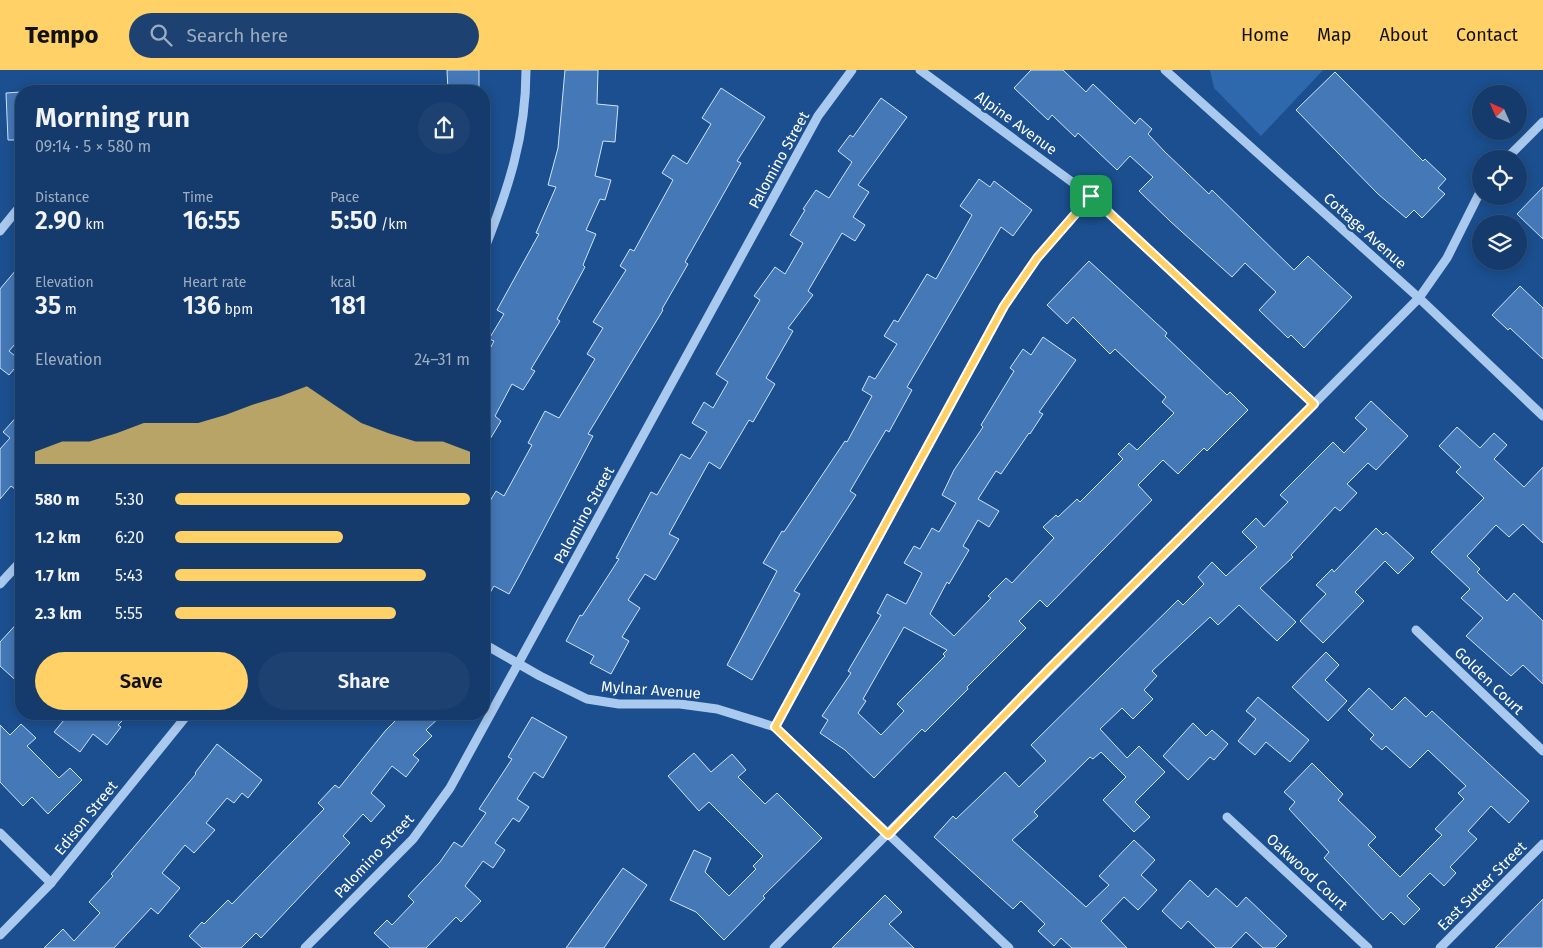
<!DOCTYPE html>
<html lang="en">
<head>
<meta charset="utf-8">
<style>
	:root { --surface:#143b6b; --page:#1d4271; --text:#f1f3f6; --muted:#9dadc1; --line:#33557e; --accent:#ffd166 }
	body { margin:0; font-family:"Fira Sans",sans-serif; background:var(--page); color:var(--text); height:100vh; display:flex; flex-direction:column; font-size:19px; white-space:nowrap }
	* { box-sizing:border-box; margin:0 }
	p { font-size:16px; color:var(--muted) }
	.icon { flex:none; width:28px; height:28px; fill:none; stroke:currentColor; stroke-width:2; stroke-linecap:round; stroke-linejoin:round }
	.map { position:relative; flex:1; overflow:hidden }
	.panel { position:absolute; left:15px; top:15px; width:475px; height:635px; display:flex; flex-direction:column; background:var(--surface); border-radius:20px; box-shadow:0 2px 12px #0003,0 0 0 1px var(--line) }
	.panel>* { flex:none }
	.needle { width:32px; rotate:315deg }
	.fabs { position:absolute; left:1472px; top:15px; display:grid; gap:10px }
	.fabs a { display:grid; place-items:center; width:55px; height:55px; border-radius:50%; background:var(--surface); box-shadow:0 2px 12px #0003,0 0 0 1px var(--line); font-size:25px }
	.pin { position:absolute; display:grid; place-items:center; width:42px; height:42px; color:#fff; margin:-21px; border-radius:10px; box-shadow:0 2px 8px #0006 }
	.round { display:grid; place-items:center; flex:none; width:52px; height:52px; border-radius:26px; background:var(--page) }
	.summary { display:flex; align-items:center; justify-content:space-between; height:85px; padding:0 20px }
	h1 { font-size:28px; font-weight:600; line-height:38px }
	.stats { display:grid; grid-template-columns:repeat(3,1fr); gap:8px; height:85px; padding:5px 20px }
	.stats div { display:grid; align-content:center }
	.stats b { font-size:25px; font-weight:600 }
	.stats small { font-size:14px; font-weight:400 }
	.stats p { font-size:14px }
	.chart { height:140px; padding:10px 20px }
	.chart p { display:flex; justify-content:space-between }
	.chart svg { width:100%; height:90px; margin-top:5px; fill:var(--accent); opacity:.7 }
	.cta { display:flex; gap:10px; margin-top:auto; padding:10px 20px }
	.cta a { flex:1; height:58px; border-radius:30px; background:var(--accent); color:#111; font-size:20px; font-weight:600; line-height:58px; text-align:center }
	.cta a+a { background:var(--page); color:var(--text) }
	ul { padding:0 20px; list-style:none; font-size:16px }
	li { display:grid; grid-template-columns:80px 60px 1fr; align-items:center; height:38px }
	li i { height:12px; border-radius:6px; background:var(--accent) }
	header { display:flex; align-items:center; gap:30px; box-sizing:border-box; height:70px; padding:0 25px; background:var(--accent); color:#111 }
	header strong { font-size:24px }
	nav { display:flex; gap:28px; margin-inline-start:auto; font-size:18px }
	.search { width:350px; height:45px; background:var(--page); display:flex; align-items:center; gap:12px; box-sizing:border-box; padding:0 18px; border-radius:28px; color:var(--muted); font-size:19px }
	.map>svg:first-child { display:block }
</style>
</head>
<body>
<header>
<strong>Tempo</strong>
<div class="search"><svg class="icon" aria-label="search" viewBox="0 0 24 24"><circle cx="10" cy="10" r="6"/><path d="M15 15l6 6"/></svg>Search here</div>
<nav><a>Home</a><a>Map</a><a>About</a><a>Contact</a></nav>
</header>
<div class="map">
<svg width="1543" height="878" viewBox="0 0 1543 878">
	<rect width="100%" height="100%" fill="#1b4f8f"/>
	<path fill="#2e69ad" d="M 1210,0 L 1323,0 L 1261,66 L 1214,18 Z"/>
	<g fill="#4478b7" stroke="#cfe3fa" fill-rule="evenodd">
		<path d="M 447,0 L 479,0 L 479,21 L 448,21 Z"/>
		<path d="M 565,0 L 598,0 L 597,34 L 618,36 L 615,72 L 603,71 L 595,106 L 611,110 L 605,130 L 600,129 L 586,160 L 596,164 L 583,195 L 585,197 L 557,249 L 560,251 L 531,299 L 535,301 L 523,320 L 512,314 L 495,346 L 501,351 L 484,379 L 484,290 L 494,271 L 489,269 L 504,244 L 497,240 L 539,164 L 536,163 L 556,117 L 548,115 L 558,78 Z"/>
		<path d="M 1031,0 L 1063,0 L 1086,22 L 1093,14 L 1135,54 L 1140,48 L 1152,59 L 1148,64 L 1165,82 L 1209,124 L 1212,120 L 1294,200 L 1308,186 L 1352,227 L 1304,278 L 1291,265 L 1288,268 L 1259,240 L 1276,222 L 1245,193 L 1232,207 L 1171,152 L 1139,121 L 1153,107 L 1130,86 L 1117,100 L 1078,63 L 1075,67 L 1052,45 L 1048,50 L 1014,18 Z"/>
		<path d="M 1335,2 L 1423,91 L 1425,89 L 1446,109 L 1438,118 L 1445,124 L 1422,148 L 1414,140 L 1406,148 L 1378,124 L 1296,40 Z"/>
		<path d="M 721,18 L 765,47 L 737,91 L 741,93 L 685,192 L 688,194 L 662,239 L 663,240 L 588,364 L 593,366 L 519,506 L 509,524 L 494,516 L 484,533 L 484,441 L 496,421 L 504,426 L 532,375 L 528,373 L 545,341 L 559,348 L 595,289 L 587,284 L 603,258 L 593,252 L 626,200 L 620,196 L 630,179 L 634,181 L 673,110 L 662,103 L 673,85 L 687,94 L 711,54 L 702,48 Z"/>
		<path d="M 21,22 L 21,70 L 8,70 L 6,23 Z"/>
		<path d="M 881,28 L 907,47 L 858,115 L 869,122 L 853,147 L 865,155 L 855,171 L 842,163 L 808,221 L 813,225 L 788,258 L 793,261 L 766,308 L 775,314 L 753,352 L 749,350 L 720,399 L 709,392 L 669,464 L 679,469 L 655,510 L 645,504 L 628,530 L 640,538 L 622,567 L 629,571 L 611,604 L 590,593 L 594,586 L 566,571 L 580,545 L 582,546 L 619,489 L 616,488 L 651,422 L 657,425 L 681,384 L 690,389 L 707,362 L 692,353 L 704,332 L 713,338 L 728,312 L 716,304 L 760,230 L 754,226 L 775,197 L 785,204 L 803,173 L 790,165 L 805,140 L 803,139 L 816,120 L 829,128 L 852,92 L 838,81 L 850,65 L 853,67 Z"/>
		<path d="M 979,109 L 990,117 L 994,111 L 1032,140 L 1013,166 L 1001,157 L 907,317 L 912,320 L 889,362 L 886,360 L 850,421 L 856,425 L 794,521 L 800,524 L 752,610 L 727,595 L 777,501 L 763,493 L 782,461 L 784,462 L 845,371 L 847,372 L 872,326 L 862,320 L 869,306 L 875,309 L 897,274 L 884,266 L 894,250 L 898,252 L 927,204 L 936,209 L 972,145 L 960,136 Z"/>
		<path d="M 1543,117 L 1543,169 L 1517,144 Z"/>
		<path d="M 1089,191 L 1167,263 L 1165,266 L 1227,325 L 1230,322 L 1248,340 L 1207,381 L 1204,378 L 1178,404 L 1163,390 L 1138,415 L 1152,430 L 1047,537 L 1040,530 L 1019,551 L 1026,558 L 967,617 L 968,619 L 925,662 L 922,659 L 874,708 L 845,680 L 820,663 L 828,650 L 822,646 L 851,603 L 848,601 L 881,545 L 877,543 L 887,524 L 906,534 L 922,503 L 904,493 L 914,476 L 920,479 L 932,458 L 939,462 L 956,433 L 942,425 L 954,400 L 983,357 L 981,355 L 1014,301 L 1010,298 L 1023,279 L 1031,285 L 1043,267 L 1076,290 L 1039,342 L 1043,344 L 1030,364 L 1029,363 L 1001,404 L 996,401 L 978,429 L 999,441 L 989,457 L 978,450 L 963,476 L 969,480 L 949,514 L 947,512 L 930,544 L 954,566 L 991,528 L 988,526 L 1006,508 L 1012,513 L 1054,468 L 1043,457 L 1056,445 L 1058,447 L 1077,429 L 1080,432 L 1123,389 L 1118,384 L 1129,373 L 1137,380 L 1174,343 L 1162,332 L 1166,327 L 1115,279 L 1110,284 L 1073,247 L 1067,254 L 1047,235 ZM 904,557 L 947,580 L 943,584 L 945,586 L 897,634 L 904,641 L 881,665 L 858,643 L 866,631 L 863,629 Z"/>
		<path d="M 21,194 L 21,267 L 9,281 L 21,291 L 9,305 L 0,298 L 0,219 Z"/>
		<path d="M 1520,216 L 1543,238 L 1543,289 L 1510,258 L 1508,260 L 1492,245 Z"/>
		<path d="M 1371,331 L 1408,366 L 1376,400 L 1368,393 L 1347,414 L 1357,423 L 1340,441 L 1335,437 L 1291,485 L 1293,487 L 1260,518 L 1296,552 L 1277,571 L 1239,535 L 1218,555 L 1210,547 L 1152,601 L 1157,606 L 1144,620 L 1153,629 L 1133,649 L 1122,638 L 1100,659 L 1127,688 L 1139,676 L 1165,702 L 1135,732 L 1150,747 L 1134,762 L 1103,730 L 1126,707 L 1101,682 L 1093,689 L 1090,687 L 1034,742 L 1038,746 L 1012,770 L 1086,837 L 1109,815 L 1099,806 L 1134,770 L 1155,790 L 1141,805 L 1157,820 L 1138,840 L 1124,827 L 1101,851 L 1127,878 L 1072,878 L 1061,868 L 1054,876 L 1038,861 L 1045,854 L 1021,831 L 1013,839 L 934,767 L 953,746 L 956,749 L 1005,702 L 1019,717 L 1046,691 L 1031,675 L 1178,530 L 1183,535 L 1204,514 L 1198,507 L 1212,492 L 1226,506 L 1257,477 L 1242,462 L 1256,448 L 1264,457 L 1288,432 L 1280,425 L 1333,372 L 1344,383 L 1367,359 L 1355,348 Z"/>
		<path d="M 21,342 L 21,424 L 11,416 L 0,429 L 0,379 L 10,368 L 3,362 Z"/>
		<path d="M 1457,357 L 1480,378 L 1494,363 L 1507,375 L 1494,389 L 1524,417 L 1543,397 L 1543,473 L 1523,454 L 1509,467 L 1496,455 L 1467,486 L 1480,499 L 1477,502 L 1507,531 L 1514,523 L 1543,551 L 1543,614 L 1523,595 L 1511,606 L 1466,566 L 1483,548 L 1461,528 L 1470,519 L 1431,482 L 1484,428 L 1456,402 L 1461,397 L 1439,376 Z"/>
		<path d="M 1376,458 L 1383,465 L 1386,462 L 1414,488 L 1398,504 L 1385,491 L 1355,522 L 1364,531 L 1323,573 L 1300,551 L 1326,524 L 1316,515 L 1332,499 L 1334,502 Z"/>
		<path d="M 21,549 L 21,615 L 0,596 L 0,572 Z"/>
		<path d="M 1326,582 L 1339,595 L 1325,610 L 1347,631 L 1328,651 L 1292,617 Z"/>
		<path d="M 1369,618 L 1392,640 L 1405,627 L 1426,647 L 1432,641 L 1529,731 L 1509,753 L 1491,736 L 1468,761 L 1477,769 L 1450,797 L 1456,803 L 1444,816 L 1430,803 L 1407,826 L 1420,839 L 1404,855 L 1391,842 L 1383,850 L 1324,788 L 1329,782 L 1289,739 L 1295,732 L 1284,722 L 1312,693 L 1343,724 L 1338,730 L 1376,767 L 1368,775 L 1400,807 L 1442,765 L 1435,759 L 1464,729 L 1458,723 L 1466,716 L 1428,680 L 1410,698 L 1386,676 L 1382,680 L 1370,669 L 1374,665 L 1348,640 Z"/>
		<path d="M 1258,627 L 1309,670 L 1290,692 L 1266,672 L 1255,685 L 1238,671 L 1256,649 L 1246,641 Z"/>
		<path d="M 69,644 L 129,644 L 118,655 L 121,657 L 107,675 L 93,664 L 80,682 L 54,662 Z"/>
		<path d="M 402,644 L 443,644 L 426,660 L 432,666 L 413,685 L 419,690 L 406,707 L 392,696 L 371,723 L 385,736 L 371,752 L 363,744 L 343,766 L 350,773 L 261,868 L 256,863 L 241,878 L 202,878 L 189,866 L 202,852 L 204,854 L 228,830 L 232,834 L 324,739 L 318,733 L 335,715 L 339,718 L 386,660 Z"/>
		<path d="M 532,647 L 567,667 L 543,708 L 534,702 L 517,729 L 529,737 L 519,752 L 513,748 L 495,773 L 505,780 L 493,798 L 483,791 L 465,816 L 481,831 L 461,852 L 456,847 L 426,878 L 390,878 L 374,863 L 387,850 L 392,855 L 414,832 L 408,826 L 440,792 L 454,772 L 462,777 L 486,743 L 479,739 L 512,689 L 508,687 Z"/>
		<path d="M 1193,653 L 1206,666 L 1212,660 L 1228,674 L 1214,690 L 1210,687 L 1188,710 L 1163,686 Z"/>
		<path d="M 21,654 L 36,668 L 27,676 L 59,708 L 70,698 L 82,710 L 48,744 L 32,727 L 23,736 L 0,712 L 0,655 L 10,665 Z"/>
		<path d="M 217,674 L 262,710 L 248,728 L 242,723 L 234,733 L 227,728 L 206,753 L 215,760 L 194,783 L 185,775 L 162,803 L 180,818 L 158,844 L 151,838 L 114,878 L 44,878 L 63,859 L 74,871 L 100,843 L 89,832 L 113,806 L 111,804 L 196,704 L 195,703 Z"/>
		<path d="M 694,683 L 711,702 L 732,684 L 746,700 L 738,707 L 765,734 L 777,723 L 822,768 L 763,826 L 765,828 L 724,870 L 696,842 L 670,830 L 694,780 L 711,788 L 705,802 L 729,826 L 756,799 L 753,796 L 763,786 L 709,732 L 699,741 L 668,706 Z"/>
		<path d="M 623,798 L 647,815 L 617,859 L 604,878 L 566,878 Z"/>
		<path d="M 1190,810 L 1208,827 L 1216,818 L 1237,837 L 1246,827 L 1287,866 L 1275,878 L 1263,878 L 1246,862 L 1231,878 L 1216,878 L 1188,851 L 1181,859 L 1162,841 Z"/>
		<path d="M 885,825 L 902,842 L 889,854 L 914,878 L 832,878 Z"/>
		<path d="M 1543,829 L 1543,878 L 1495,878 Z"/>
	</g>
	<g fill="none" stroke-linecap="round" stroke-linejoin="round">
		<g stroke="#a9c9ee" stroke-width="9">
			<path d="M 920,0 L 1091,126 L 1314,334"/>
			<path d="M 1165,0 L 1419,228 L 1543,346"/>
			<path d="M 1506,89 L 1543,52"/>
			<path d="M 0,161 L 21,135"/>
			<path d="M 484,180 C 508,120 526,66 526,0"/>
			<path d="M 0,514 L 21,491"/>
			<path d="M 1416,560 L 1543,681"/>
			<path d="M 484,574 L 540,606 L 587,629 L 619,634 L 680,634 L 717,639 L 775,657 L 1009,878"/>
			<path d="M 775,657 L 1004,236 L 1037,188 L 1091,126"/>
			<path d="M 1227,747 L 1368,878"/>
			<path d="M 0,763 L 51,813"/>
			<path d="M 0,865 L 51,813 L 188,644"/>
			<path d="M 305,878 L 413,769 L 450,718 L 818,46 L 852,0"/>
			<path d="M 774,878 L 1419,228 L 1447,188 L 1481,120"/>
			<path d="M 1440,878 L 1543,774"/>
		</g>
	</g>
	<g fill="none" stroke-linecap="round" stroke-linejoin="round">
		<defs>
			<path id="route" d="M 1091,126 L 1314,334 L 1049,599 L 888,765 L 775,657 L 1004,236 L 1037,188 Z"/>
		</defs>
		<use href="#route" stroke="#fff" stroke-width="10"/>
		<use href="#route" stroke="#ffd166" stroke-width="6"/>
	</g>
	<g text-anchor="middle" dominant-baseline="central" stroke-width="5" stroke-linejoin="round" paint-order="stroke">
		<g font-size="15" fill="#fff" stroke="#1b4f8f">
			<text transform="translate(1016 53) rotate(36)">Alpine Avenue</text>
			<text transform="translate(779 90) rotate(-61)">Palomino Street</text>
			<text transform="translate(1365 161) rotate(42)">Cottage Avenue</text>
			<text transform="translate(584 445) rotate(-61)">Palomino Street</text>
			<text transform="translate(1489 611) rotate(44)">Golden Court</text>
			<text transform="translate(651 620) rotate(4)">Mylnar Avenue</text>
			<text transform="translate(86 748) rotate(-51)">Edison Street</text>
			<text transform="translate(374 786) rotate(-47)">Palomino Street</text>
			<text transform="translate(1307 802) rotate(43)">Oakwood Court</text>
			<text transform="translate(1482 816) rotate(-45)">East Sutter Street</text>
		</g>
	</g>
</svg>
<div class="fabs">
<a><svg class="needle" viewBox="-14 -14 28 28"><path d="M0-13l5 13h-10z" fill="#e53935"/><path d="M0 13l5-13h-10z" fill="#9dadc1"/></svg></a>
<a><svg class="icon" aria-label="locate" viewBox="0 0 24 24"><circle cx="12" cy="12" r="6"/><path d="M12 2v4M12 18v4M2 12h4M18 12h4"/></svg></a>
<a><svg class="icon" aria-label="layers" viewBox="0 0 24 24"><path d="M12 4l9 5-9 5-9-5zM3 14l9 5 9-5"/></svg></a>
</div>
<div class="pin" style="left:1091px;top:126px;background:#1e9e55"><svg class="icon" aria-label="arrive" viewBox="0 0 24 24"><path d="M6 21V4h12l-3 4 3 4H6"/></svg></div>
<section class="panel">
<div class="summary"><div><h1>Morning run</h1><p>09:14 · 5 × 580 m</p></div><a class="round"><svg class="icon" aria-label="share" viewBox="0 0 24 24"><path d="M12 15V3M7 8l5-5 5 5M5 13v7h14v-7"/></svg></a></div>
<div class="stats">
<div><p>Distance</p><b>2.90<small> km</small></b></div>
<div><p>Time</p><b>16:55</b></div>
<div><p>Pace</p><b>5:50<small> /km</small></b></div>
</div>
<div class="stats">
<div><p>Elevation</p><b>35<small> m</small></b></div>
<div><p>Heart rate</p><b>136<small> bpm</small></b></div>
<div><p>kcal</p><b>181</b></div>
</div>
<div class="chart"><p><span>Elevation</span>24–31 m</p>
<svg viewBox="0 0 160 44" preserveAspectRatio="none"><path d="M0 44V38L10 33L20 33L30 29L40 24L50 24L60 24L70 20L80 15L90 11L100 6L110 15L120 24L130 29L140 33L150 33L160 38V44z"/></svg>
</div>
<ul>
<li><b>580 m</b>5:30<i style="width:100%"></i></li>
<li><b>1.2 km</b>6:20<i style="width:57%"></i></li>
<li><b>1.7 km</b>5:43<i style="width:85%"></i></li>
<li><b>2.3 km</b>5:55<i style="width:75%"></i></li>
</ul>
<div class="cta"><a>Save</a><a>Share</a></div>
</section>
</div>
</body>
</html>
